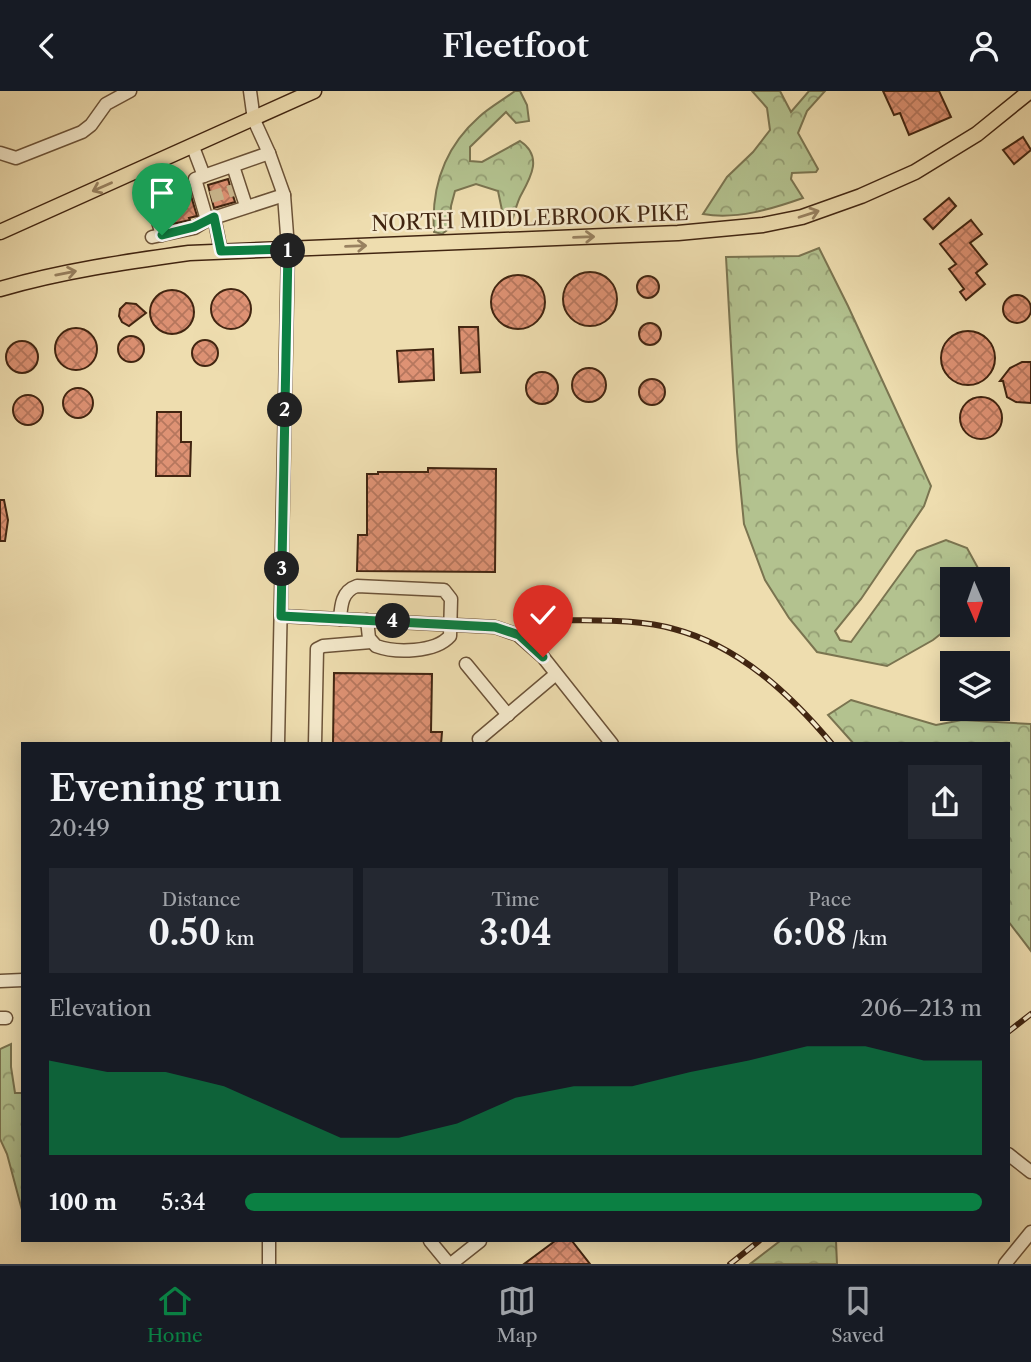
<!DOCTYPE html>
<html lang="en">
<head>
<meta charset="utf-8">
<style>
	:root { --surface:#171b24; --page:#242831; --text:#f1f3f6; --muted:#9ea1a6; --line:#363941; --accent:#0b8043 }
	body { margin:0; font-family:"Libre Caslon Text",serif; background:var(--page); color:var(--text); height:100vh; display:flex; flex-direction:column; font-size:26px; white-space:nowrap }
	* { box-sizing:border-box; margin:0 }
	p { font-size:23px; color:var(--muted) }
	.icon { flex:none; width:38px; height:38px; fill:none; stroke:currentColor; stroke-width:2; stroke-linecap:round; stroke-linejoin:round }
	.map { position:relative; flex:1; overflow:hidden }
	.side { position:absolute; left:21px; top:651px; width:989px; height:500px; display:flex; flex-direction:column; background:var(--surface); border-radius:0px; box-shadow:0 4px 18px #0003 }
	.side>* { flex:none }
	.needle { width:46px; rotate:178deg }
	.buttons { position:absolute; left:940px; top:476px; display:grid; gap:14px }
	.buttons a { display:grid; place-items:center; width:70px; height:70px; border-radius:0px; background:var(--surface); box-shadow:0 4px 18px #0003; font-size:35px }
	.pin { position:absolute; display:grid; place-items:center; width:60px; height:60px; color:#fff; margin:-72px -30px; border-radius:50% 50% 50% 0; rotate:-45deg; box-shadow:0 0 7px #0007 }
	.pin .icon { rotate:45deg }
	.km { position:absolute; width:35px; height:35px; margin:-18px; border-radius:50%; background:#222; color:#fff; font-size:19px; line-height:35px; text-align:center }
	.round { display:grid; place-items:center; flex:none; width:74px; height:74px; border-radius:0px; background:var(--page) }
	.headline { display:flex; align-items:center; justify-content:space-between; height:119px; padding:0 28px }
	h1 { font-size:38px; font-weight:600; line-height:52px }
	.stats { display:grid; grid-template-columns:repeat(3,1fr); gap:10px; height:119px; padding:7px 28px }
	.stats div { display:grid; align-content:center; border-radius:0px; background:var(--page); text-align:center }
	.stats b { font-size:35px; font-weight:600 }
	.stats small { font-size:19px; font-weight:400 }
	.stats p { font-size:19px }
	.chart { height:196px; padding:14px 28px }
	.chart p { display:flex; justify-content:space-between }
	.chart svg { width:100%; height:126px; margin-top:7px; fill:var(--accent); opacity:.7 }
	ul { padding:0 28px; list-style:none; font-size:23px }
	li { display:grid; grid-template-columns:112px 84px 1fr; align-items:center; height:52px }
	li i { height:18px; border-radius:9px; background:var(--accent) }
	header { display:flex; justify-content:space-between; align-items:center; height:91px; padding:0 28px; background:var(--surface); font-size:32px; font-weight:600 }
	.tab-bar { display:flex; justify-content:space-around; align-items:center; height:98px; border-top:2px solid var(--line); background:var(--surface); font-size:19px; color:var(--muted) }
	.tab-bar a { display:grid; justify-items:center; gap:4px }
	.tab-bar .selected { color:var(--accent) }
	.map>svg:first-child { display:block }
</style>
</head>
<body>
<header><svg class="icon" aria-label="back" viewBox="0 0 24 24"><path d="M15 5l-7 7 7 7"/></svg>Fleetfoot<svg class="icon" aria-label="person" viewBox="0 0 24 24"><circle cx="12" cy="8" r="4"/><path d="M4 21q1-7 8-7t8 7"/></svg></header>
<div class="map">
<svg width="1031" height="1173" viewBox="0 0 1031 1173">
	<defs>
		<pattern id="forest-crowns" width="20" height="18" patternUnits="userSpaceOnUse" patternTransform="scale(1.75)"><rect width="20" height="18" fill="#b3c28f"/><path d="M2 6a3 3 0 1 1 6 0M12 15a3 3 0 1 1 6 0" fill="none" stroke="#939d73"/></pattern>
		<pattern id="building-cross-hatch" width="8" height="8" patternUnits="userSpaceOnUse" patternTransform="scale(1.75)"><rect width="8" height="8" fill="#de9274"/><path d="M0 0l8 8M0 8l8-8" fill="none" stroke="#b6775e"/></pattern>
	</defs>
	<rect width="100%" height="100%" fill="#eeddaf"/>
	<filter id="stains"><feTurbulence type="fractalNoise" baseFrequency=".00286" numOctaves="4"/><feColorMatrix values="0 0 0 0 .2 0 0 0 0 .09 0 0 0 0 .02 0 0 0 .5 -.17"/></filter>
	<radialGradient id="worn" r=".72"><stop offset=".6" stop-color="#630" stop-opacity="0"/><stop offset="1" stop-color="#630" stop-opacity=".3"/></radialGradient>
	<g fill="url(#forest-crowns)" stroke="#7a7450" stroke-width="2">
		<path d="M 515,0 L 520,0 L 527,14 L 529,30 L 516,32 L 506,21 L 470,56 L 470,70 L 482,71 L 520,50 C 543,65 531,86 521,104 C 517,111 515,121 512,130 L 506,132 L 504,129 L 498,100 L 476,93 L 455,100 L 451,115 L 450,137 L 442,143 L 434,141 C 431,96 444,57 479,26 C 490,16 503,9 515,0 Z"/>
		<path d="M 752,0 L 780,0 L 791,21 L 809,0 L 825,0 L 807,20 L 798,42 L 818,78 L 816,81 L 792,82 L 791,88 L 803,107 C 772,118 736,129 703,123 L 727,86 L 753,61 L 770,39 L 767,17 Z"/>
		<path d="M 819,157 L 848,215 L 931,395 L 924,415 L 861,508 L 835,540 L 840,549 L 851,551 L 917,460 L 946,449 L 967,457 L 984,488 L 952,488 L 952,534 L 933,549 L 887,575 L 817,561 L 789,527 L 765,489 L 744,433 L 737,361 L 726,166 L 799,165 Z"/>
		<path d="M 851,609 L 936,634 L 962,629 L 1031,633 L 1031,860 L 1008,830 L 1008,653 L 854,653 L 828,624 Z"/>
		<path d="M 11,953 L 11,976 L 15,1002 L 23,1002 L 22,1119 L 7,1063 L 0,1048 L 0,958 Z"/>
		<path d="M 780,1150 L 836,1150 L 837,1173 L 750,1173 Z"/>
	</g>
	<g fill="url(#building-cross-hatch)" stroke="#412511" stroke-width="2">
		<path d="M 883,0 L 939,0 L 951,26 L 909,44 L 900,22 L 894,24 Z"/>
		<path d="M 1023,46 L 1031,59 L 1014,73 L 1003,59 Z"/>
		<path d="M 228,88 L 235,111 L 214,117 L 208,94 Z"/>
		<path d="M 180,96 L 181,100 L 189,98 L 197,125 L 189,127 L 190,129 L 168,134 L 158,101 Z"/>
		<path d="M 949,107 L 956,115 L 933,138 L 924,128 Z"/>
		<path d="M 971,129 L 982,143 L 970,152 L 987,173 L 976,182 L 985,193 L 966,209 L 960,201 L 964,198 L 949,178 L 956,173 L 940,153 Z"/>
		<circle cx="590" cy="208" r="27"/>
		<circle cx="518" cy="211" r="27"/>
		<circle cx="648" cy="196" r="11"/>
		<circle cx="231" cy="218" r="20"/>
		<circle cx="172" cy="221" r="22"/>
		<circle cx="1017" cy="218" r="14"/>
		<path d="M 126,212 L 136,213 L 146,222 L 129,235 L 122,231 L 119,225 L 120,218 Z"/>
		<circle cx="650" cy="243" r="11"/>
		<path d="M 459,236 L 478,236 L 480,281 L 461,282 Z"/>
		<circle cx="76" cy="258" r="21"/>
		<circle cx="968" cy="267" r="27"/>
		<circle cx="131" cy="258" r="13"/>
		<circle cx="205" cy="262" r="13"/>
		<circle cx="22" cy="266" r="16"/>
		<path d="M 433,258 L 434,289 L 399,291 L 397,260 Z"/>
		<path d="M 1022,271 L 1031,271 L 1031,312 L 1016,311 L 1007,306 L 1003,290 L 1000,290 L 1010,277 Z"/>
		<circle cx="589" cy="294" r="17"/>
		<circle cx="542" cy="297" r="16"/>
		<circle cx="652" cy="301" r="13"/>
		<circle cx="78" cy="312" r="15"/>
		<circle cx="28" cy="319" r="15"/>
		<circle cx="981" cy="327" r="21"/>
		<path d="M 157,321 L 181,321 L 181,351 L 191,351 L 190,385 L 156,385 Z"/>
		<path d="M 428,377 L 496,378 L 495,481 L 357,480 L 358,444 L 367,444 L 367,383 L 378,383 L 378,381 L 428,381 Z"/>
		<path d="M 0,409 L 4,409 L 8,429 L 5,450 L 0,450 Z"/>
		<path d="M 334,582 L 432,583 L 431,641 L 442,641 L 441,653 L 333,653 Z"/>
		<path d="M 555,1150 L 572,1150 L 590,1173 L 524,1173 Z"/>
	</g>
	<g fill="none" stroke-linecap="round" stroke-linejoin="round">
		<path stroke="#cbb88f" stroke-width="12" stroke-dasharray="12 6" stroke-linecap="butt" d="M 211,106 L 237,98"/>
		<defs>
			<g id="minor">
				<path d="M 250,0 L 254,29 L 269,62 L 284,104 L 288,157 L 278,653"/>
				<path d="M 193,56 L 204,85"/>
				<path d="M 0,62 L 16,67 L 82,41 L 91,34 L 106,13 L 130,0"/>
				<path d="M 269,62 L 195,88 L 207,129 L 284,104"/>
				<path d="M 233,75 L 246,115"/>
				<path d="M 154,117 L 162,144"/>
				<path d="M 214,126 L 221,160"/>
				<path d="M 152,146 L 194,137 L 207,129"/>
				<path d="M 281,525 L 495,536 L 518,544 L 543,566 L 612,653"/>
				<path d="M 340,528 C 341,514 342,500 357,495 L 444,499 L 451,508 L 450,545 C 435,562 395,562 376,555 L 369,547 L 367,529"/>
				<path d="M 466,573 L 508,624"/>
				<path d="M 479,648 L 556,583"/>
				<path d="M 315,653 L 317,558 L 323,555 L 371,551"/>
				<path d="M 0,890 L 23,889"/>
				<path d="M 0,927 L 6,927"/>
				<path d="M 1008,1063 L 1031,1081"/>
				<path d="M 430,1150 L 449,1173"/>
				<path d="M 269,1173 L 269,1150"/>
				<path d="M 451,1173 L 480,1150"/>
				<path d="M 1005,1173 L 1031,1141"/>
			</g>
			<g id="major">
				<path d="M 0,141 L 314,0"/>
				<path d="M 0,198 C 62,180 125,171 189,162 L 678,142 L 763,134 L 802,126 L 861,105 L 915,81 L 977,43 L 1030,0"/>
			</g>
		</defs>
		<use href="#minor" stroke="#6c5338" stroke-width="15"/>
		<use href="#major" stroke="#412511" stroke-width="17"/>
		<use href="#minor" stroke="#f4e9cb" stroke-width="12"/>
		<use href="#major" stroke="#eeddaf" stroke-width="14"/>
		<defs>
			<g id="rail">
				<path d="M 562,529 C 599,530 639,528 674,538 C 739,555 790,603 832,653"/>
				<path d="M 1008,941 L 1031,923"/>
				<path d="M 730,1173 L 759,1150"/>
			</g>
		</defs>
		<use href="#rail" stroke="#412511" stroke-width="6"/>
		<use href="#rail" stroke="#f4e9cb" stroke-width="3.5" stroke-dasharray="10" stroke-linecap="butt"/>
	</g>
	<defs><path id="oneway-shaft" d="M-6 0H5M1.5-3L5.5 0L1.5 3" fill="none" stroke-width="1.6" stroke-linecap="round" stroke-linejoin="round" transform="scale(1.75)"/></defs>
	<g stroke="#988160">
		<use href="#oneway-shaft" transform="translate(102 96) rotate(156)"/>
		<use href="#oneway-shaft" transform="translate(809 123) rotate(-18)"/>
		<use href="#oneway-shaft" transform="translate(584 146) rotate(-2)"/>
		<use href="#oneway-shaft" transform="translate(356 155) rotate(-2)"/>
		<use href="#oneway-shaft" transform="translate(66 182) rotate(-11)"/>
	</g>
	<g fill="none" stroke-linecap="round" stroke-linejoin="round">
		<defs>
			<path id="route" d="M 162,144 L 194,136 L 214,126 L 221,160 L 288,158 L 281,525 L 495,536 L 519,544 L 543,566"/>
		</defs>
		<use href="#route" stroke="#fff" stroke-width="14"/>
		<use href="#route" stroke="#0b8043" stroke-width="9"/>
	</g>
	<g text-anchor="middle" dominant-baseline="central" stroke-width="5" stroke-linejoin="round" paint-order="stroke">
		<g font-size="21" fill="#412511" stroke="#f4e9cb">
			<text transform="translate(530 127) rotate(-2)">NORTH MIDDLEBROOK PIKE</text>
		</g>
	</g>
	<rect width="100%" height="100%" filter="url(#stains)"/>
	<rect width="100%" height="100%" fill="url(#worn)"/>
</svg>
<div class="buttons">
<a><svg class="needle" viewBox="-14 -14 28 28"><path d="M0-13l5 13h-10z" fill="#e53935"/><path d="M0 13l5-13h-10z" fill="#9ea1a6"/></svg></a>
<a><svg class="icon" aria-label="layers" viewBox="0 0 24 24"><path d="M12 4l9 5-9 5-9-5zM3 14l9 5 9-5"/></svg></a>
</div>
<div class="pin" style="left:162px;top:144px;background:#1e9e55"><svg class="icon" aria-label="arrive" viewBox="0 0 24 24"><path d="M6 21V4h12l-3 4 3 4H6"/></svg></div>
<div class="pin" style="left:543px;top:566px;background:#d93025"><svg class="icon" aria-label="check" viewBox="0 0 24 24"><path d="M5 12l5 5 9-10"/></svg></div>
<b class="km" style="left:288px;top:160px">1</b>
<b class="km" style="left:285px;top:319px">2</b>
<b class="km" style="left:282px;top:478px">3</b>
<b class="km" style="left:393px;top:530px">4</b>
<section class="side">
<div class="headline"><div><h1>Evening run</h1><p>20:49</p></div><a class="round"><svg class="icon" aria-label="share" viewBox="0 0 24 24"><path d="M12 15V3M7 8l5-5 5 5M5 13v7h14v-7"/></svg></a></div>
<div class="stats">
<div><p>Distance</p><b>0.50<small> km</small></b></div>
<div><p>Time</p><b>3:04</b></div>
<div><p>Pace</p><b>6:08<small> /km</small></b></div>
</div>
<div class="chart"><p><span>Elevation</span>206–213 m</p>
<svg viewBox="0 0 160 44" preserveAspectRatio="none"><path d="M0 44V11L10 15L20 15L30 20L40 29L50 38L60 38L70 33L80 24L90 20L100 20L110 15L120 11L130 6L140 6L150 11L160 11V44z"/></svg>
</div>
<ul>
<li><b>100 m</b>5:34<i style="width:100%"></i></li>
</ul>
</section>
</div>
<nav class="tab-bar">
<a class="selected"><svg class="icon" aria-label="home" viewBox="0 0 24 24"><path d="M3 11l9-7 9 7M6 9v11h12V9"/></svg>Home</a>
<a><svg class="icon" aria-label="map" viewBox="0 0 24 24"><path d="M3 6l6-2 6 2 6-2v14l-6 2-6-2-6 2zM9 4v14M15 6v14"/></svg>Map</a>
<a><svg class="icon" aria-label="saved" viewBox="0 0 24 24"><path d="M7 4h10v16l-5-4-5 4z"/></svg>Saved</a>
</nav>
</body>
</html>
